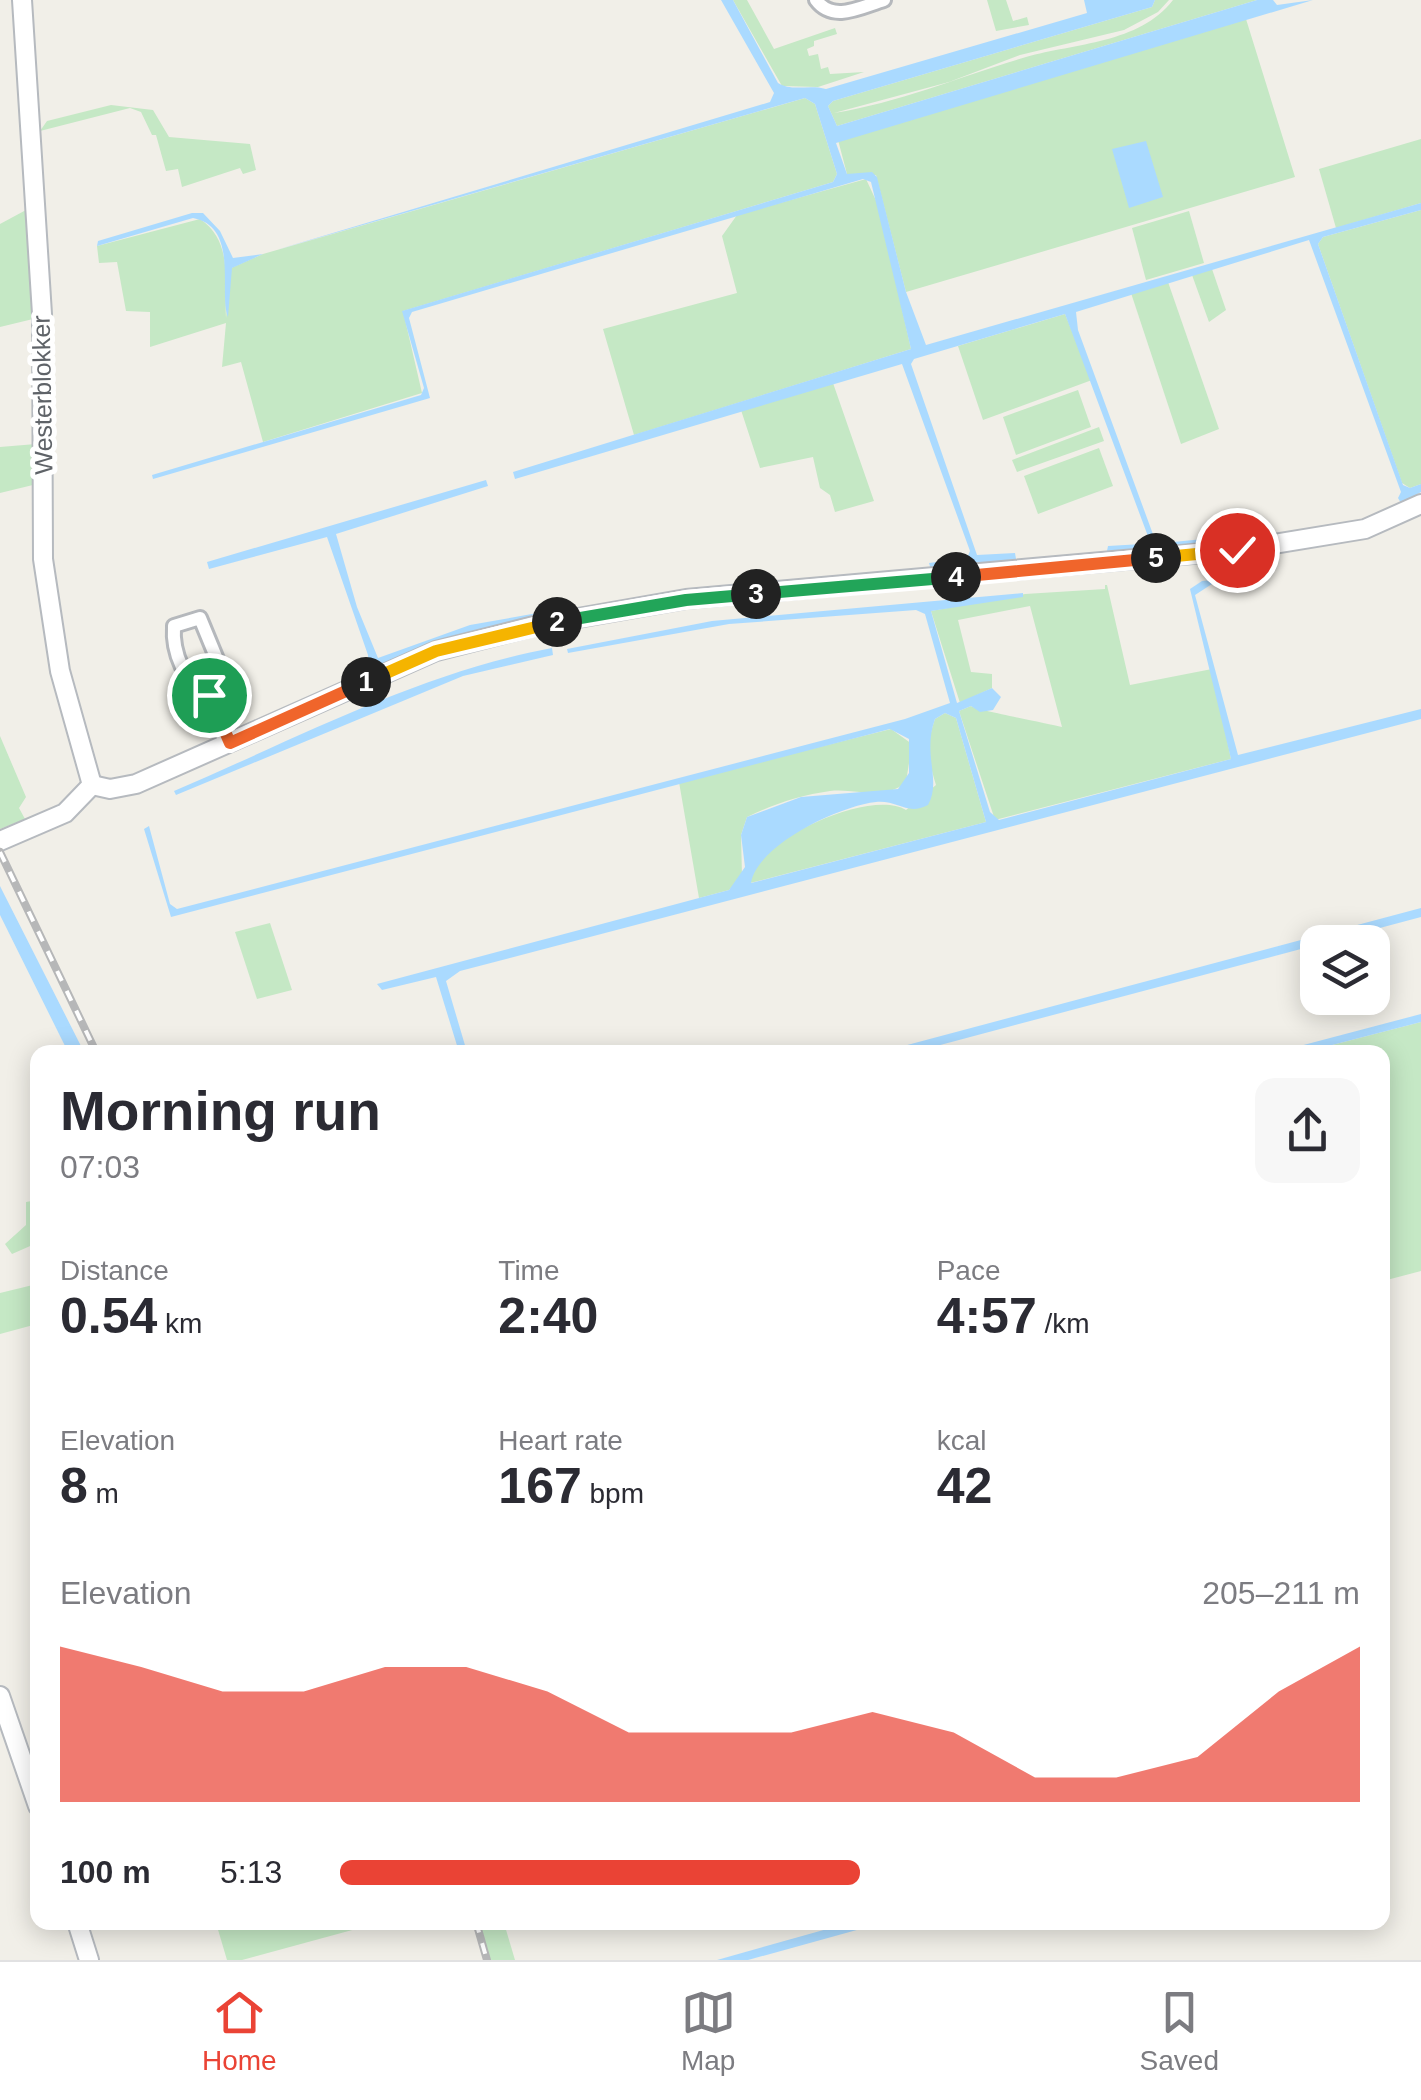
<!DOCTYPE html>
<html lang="en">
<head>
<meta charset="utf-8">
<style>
	:root { --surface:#fff; --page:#f7f7f7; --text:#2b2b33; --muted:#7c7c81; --line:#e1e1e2; --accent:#ea4335 }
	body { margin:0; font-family:Arial,sans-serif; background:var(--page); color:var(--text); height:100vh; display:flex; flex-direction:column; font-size:38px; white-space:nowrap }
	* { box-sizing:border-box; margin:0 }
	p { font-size:32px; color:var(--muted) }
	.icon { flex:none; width:55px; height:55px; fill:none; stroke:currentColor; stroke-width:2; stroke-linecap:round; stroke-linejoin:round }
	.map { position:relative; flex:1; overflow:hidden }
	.details { position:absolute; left:30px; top:1045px; width:1360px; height:885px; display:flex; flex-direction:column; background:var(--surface); border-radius:20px; box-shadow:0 5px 25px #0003 }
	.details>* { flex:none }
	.fabs { position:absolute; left:1300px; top:925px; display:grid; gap:20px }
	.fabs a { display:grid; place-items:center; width:90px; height:90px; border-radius:20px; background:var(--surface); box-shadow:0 5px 25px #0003; font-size:50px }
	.pin { position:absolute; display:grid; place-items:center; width:85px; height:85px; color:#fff; margin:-42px; border:5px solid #fff; border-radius:50%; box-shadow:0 2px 10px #0007 }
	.km { position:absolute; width:50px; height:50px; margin:-25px; border-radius:50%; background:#222; color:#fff; font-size:28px; line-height:50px; text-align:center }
	.round { display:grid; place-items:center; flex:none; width:105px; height:105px; border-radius:20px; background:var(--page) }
	.summary { display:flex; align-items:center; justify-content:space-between; height:170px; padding:0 30px }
	h1 { font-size:55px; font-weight:700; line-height:75px }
	.stats { display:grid; grid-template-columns:repeat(3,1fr); gap:15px; height:170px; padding:10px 30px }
	.stats div { display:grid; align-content:center }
	.stats b { font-size:50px; font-weight:700 }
	.stats small { font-size:28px; font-weight:400 }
	.stats p { font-size:28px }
	.chart { height:280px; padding:20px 30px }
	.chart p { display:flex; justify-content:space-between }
	.chart svg { width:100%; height:180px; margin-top:10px; fill:var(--accent); opacity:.7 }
	ul { padding:0 30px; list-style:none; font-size:32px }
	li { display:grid; grid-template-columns:160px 120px 1fr; align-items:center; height:75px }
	li i { height:25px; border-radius:12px; background:var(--accent) }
	.tabs { display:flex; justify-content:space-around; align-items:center; height:140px; border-top:2px solid var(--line); background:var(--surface); font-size:28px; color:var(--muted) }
	.tabs a { display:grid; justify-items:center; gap:5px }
	.tabs .active { color:var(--accent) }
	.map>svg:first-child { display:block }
</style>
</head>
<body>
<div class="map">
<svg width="1421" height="1960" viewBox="0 0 1421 1960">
	<rect width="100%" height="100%" fill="#f1efe8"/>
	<g fill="#c5e8c5">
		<path d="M 733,0 L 747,0 L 774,49 L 835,28 L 837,34 L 814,41 L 814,46 L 807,49 L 809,56 L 818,54 L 821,69 L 828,67 L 830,74 L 864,72 L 818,87 L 782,86 Z"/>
		<path d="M 987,0 L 1006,0 L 1013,21 L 1027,17 L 1029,25 L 996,31 Z"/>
		<path d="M 1155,0 L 1169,0 L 1158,12 L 1124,30 L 1020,55 L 949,82 L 834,113 C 901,102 961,76 1026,57 C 1075,43 1139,44 1173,0 L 1257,0 L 837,126 L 828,106 L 833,101 L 1152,7 Z"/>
		<path d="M 1246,19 L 1295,177 L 906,292 L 876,175 L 847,174 L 838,140 Z"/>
		<path d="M 805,98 L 815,104 L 837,174 L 833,182 L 403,311 L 422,393 L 263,442 L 241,362 L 222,367 L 226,323 L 150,347 L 150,312 L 126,311 L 117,262 L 99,263 L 97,246 L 200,219 C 234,242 224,283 226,318 L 231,268 L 263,254 Z"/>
		<path d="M 111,105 L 153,110 L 169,137 L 250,144 L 256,170 L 243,174 L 240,168 L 182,187 L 178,169 L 166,171 L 156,135 L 152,135 L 141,112 L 130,108 L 40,131 L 47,121 Z"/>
		<path d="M 1421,139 L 1421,203 L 1336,228 L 1319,169 Z"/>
		<path d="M 866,179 L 879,207 L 911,349 L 634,435 L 603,329 L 737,293 L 722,236 L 737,215 Z"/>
		<path d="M 26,210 L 33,319 L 0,327 L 0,224 Z"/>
		<path d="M 1421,210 L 1421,484 L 1410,488 L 1402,483 L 1318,244 L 1323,237 Z"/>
		<path d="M 1189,211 L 1204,263 L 1146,280 L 1132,228 Z"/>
		<path d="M 1212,269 L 1226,310 L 1209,322 L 1192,275 Z"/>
		<path d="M 1168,282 L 1219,429 L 1181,444 L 1131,293 Z"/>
		<path d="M 1065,314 L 1092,380 L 983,420 L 958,346 Z"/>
		<path d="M 833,383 L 874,501 L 835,512 L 830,495 L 820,488 L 813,457 L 760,468 L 741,410 Z"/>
		<path d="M 1078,390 L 1091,427 L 1016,455 L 1003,417 Z"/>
		<path d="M 1099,427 L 1104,441 L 1017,472 L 1012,460 Z"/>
		<path d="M 36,444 L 37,484 L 0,493 L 0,447 Z"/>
		<path d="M 1099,448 L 1113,486 L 1038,514 L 1024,476 Z"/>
		<path d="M 1105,585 L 1107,585 L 1130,685 L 1212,669 L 1231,759 L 995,820 L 959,711 L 971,706 C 976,710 1046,723 1062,727 L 1030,606 L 958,620 L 971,672 L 992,674 L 992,688 L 960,703 L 931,611 L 1025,594 L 1105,589 Z"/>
		<path d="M 945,713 L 956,718 L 986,822 L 750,883 C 753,873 757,862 764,855 C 789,829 874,791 906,810 L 936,785 C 928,760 926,744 935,719 Z"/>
		<path d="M 891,729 L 912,744 L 906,782 C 883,802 858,788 830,791 C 801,795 774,804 747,817 L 741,835 L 742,876 L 729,890 L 699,898 L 679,782 Z"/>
		<path d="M 0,736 L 26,797 L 19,808 L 25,819 L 0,829 Z"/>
		<path d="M 270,923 L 292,990 L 257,999 L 235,932 Z"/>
		<path d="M 1421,1022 L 1421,1271 L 1383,1281 L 1382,1052 L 1305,1052 Z"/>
		<path d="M 37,1200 L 37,1243 L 12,1254 L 5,1244 L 26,1225 L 26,1202 Z"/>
		<path d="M 37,1284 L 37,1324 L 0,1334 L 0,1293 Z"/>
		<path d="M 216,1923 L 216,1922 L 378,1923 L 242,1960 L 227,1960 Z"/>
		<path d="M 478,1923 L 504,1923 L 515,1960 L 488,1960 Z"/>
	</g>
	<g fill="#aadaff" fill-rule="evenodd">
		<path d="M 721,0 L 733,0 L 778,83 C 792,92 809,84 826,89 L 1087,13 L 1084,0 L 1155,0 L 1152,7 L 833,101 L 828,106 L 837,126 L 1257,0 L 1273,0 L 1277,5 L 1313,0 L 836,143 L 847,174 L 872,172 L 877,177 L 906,292 L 926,345 L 1421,203 L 1421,210 L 1323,237 L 1318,244 L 1403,485 L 1410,488 L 1421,484 L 1421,492 L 1401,503 L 1398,498 L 1401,492 L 1309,240 L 1076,312 L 1078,330 L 1154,537 L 1173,542 L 1214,538 L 1210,542 L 1107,551 L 1108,546 L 1142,544 L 1149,539 L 1065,314 L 914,359 L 911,364 L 977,555 L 1015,553 L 1016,559 L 931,570 L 929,563 L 967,558 L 970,551 L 902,364 L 515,479 L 513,472 L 911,349 L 871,182 L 863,179 L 412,312 L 409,318 L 430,398 L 153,479 L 152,475 L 421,395 L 424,388 L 402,311 L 833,182 L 837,174 L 815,104 L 805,98 L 276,250 L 770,102 L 774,93 Z"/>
		<path d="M 1146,141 L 1163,197 L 1129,208 L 1112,149 Z"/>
		<path d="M 192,213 L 203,213 L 220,231 L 233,258 L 263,254 L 232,268 L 228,317 C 218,293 240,227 193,218 L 97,246 L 98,241 Z"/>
		<path d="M 486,480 L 488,486 L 336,534 L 357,607 L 378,658 L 470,625 L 560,609 L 560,614 L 460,635 L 369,671 L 368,655 L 327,537 L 209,569 L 207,562 Z"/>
		<path d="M 1251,576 L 1252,580 L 1212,584 L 1195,595 L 1238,755 L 1421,709 L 1421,719 L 460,971 L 446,981 L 467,1052 L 459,1052 L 436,977 L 382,990 L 377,984 L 729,890 L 745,867 L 741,835 L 747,817 L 801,797 L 898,789 L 909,773 L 909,739 L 890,729 L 171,917 L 144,829 L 149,826 L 170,904 L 177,909 L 905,719 L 950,703 L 925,614 L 916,610 L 729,624 L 568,653 L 567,649 L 712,621 L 1023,593 L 1023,597 L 931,611 L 957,703 L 992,688 L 1001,697 L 993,710 L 980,712 L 971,706 L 959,711 L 990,812 L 999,820 L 1231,759 L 1190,589 L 1202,581 ZM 945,713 L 956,718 L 986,822 L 751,883 C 757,845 839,806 876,802 C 898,800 907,816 928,805 C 942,780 922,755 935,719 Z"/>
		<path d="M 552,648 L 553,655 L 463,676 L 176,795 L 174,791 C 298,738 419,673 552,648 Z"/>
		<path d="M 0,886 L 5,896 L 84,1052 L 68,1052 L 0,915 Z"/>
		<path d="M 1421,908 L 1421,917 L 914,1052 L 881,1052 Z"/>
		<path d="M 1421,1014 L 1421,1022 L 1305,1052 L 1277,1052 Z"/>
		<path d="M 852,1922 L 882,1923 L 748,1960 L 717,1960 Z"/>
	</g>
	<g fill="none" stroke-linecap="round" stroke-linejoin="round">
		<defs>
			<g id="street">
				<path d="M 816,0 C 833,23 861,7 884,0"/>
				<path d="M 209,695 C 185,685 172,652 174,626 L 200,618 L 221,669 L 209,695 L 230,743"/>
			</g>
			<g id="secondary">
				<path d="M 22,0 L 42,314 L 43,559 L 60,671 L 92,785"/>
				<path d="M 92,785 L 110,789 L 136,784 L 436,651 L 538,625 L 686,599 L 1237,550 L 1365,529 L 1421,504"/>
				<path d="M 0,841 L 65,813 L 92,785"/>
				<path d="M 0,1696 L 38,1806"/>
				<path d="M 77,1922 L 89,1960"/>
			</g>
		</defs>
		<use href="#street" stroke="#b5b8bc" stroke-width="18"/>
		<use href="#secondary" stroke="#b6babf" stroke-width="22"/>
		<use href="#street" stroke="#fff" stroke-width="12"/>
		<use href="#secondary" stroke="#fff" stroke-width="18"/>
		<defs>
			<g id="rail">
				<path d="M 0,852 L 96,1052"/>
				<path d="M 476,1922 L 487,1960"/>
			</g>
		</defs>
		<use href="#rail" stroke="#b6b7b8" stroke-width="8"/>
		<use href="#rail" stroke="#fff" stroke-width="4" stroke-dasharray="11" stroke-linecap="butt"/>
	</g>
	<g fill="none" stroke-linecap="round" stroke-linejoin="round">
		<defs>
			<path id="split-1" d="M 209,695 L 230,743 L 366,682"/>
			<path id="split-2" d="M 366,682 L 436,651 L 557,622"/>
			<path id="split-3" d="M 557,622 L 686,600 L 756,594"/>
			<path id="split-4" d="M 756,594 L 956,577"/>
			<path id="split-5" d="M 956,577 L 1156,558"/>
			<path id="split-6" d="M 1156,558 L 1237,550"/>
		</defs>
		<use href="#split-1" stroke="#fff" stroke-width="20"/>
		<use href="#split-2" stroke="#fff" stroke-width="20"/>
		<use href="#split-3" stroke="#fff" stroke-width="20"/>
		<use href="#split-4" stroke="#fff" stroke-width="20"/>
		<use href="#split-5" stroke="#fff" stroke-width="20"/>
		<use href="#split-6" stroke="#fff" stroke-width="20"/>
		<use href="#split-1" stroke="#f0652b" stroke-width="12"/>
		<use href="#split-2" stroke="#f5b400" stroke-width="12"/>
		<use href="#split-3" stroke="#22a559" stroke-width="12"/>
		<use href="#split-4" stroke="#22a559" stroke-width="12"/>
		<use href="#split-5" stroke="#f0652b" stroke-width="12"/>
		<use href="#split-6" stroke="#f5b400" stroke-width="12"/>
	</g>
	<g text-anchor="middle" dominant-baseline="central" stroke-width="10" stroke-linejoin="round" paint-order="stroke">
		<g font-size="25" fill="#5f6368" stroke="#fff">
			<text transform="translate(42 395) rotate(-91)">Westerblokker</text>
		</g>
	</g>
</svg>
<div class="fabs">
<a><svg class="icon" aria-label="layers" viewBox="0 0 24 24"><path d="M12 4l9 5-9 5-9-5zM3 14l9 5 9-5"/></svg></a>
</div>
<div class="pin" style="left:209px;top:695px;background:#1e9e55"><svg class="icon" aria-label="arrive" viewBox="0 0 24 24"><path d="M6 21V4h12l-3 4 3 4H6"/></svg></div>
<div class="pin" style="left:1237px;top:550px;background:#d93025"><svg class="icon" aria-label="check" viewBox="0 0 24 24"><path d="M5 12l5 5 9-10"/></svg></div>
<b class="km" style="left:366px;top:682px">1</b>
<b class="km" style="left:557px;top:622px">2</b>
<b class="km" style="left:756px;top:594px">3</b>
<b class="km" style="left:956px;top:577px">4</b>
<b class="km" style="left:1156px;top:558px">5</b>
<section class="details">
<div class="summary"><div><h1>Morning run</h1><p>07:03</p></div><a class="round"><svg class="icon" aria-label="share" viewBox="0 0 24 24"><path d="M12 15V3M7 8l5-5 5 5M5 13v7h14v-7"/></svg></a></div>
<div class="stats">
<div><p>Distance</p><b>0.54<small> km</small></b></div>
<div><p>Time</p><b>2:40</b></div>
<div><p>Pace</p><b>4:57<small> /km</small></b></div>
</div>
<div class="stats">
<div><p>Elevation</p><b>8<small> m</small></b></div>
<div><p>Heart rate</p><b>167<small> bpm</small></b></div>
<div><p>kcal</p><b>42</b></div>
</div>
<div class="chart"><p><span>Elevation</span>205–211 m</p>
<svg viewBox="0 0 160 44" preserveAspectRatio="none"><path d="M0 44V6L10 11L20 17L30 17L40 11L50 11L60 17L70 27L80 27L90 27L100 22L110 27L120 38L130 38L140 33L150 17L160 6V44z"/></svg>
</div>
<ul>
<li><b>100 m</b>5:13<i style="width:51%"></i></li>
</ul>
</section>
</div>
<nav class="tabs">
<a class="active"><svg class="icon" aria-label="home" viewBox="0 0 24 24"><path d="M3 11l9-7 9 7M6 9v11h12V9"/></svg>Home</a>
<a><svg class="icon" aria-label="map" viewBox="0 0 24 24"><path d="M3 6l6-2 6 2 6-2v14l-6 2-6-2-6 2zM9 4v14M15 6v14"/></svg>Map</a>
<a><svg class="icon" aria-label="saved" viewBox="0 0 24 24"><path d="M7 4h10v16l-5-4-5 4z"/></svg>Saved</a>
</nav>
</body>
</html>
